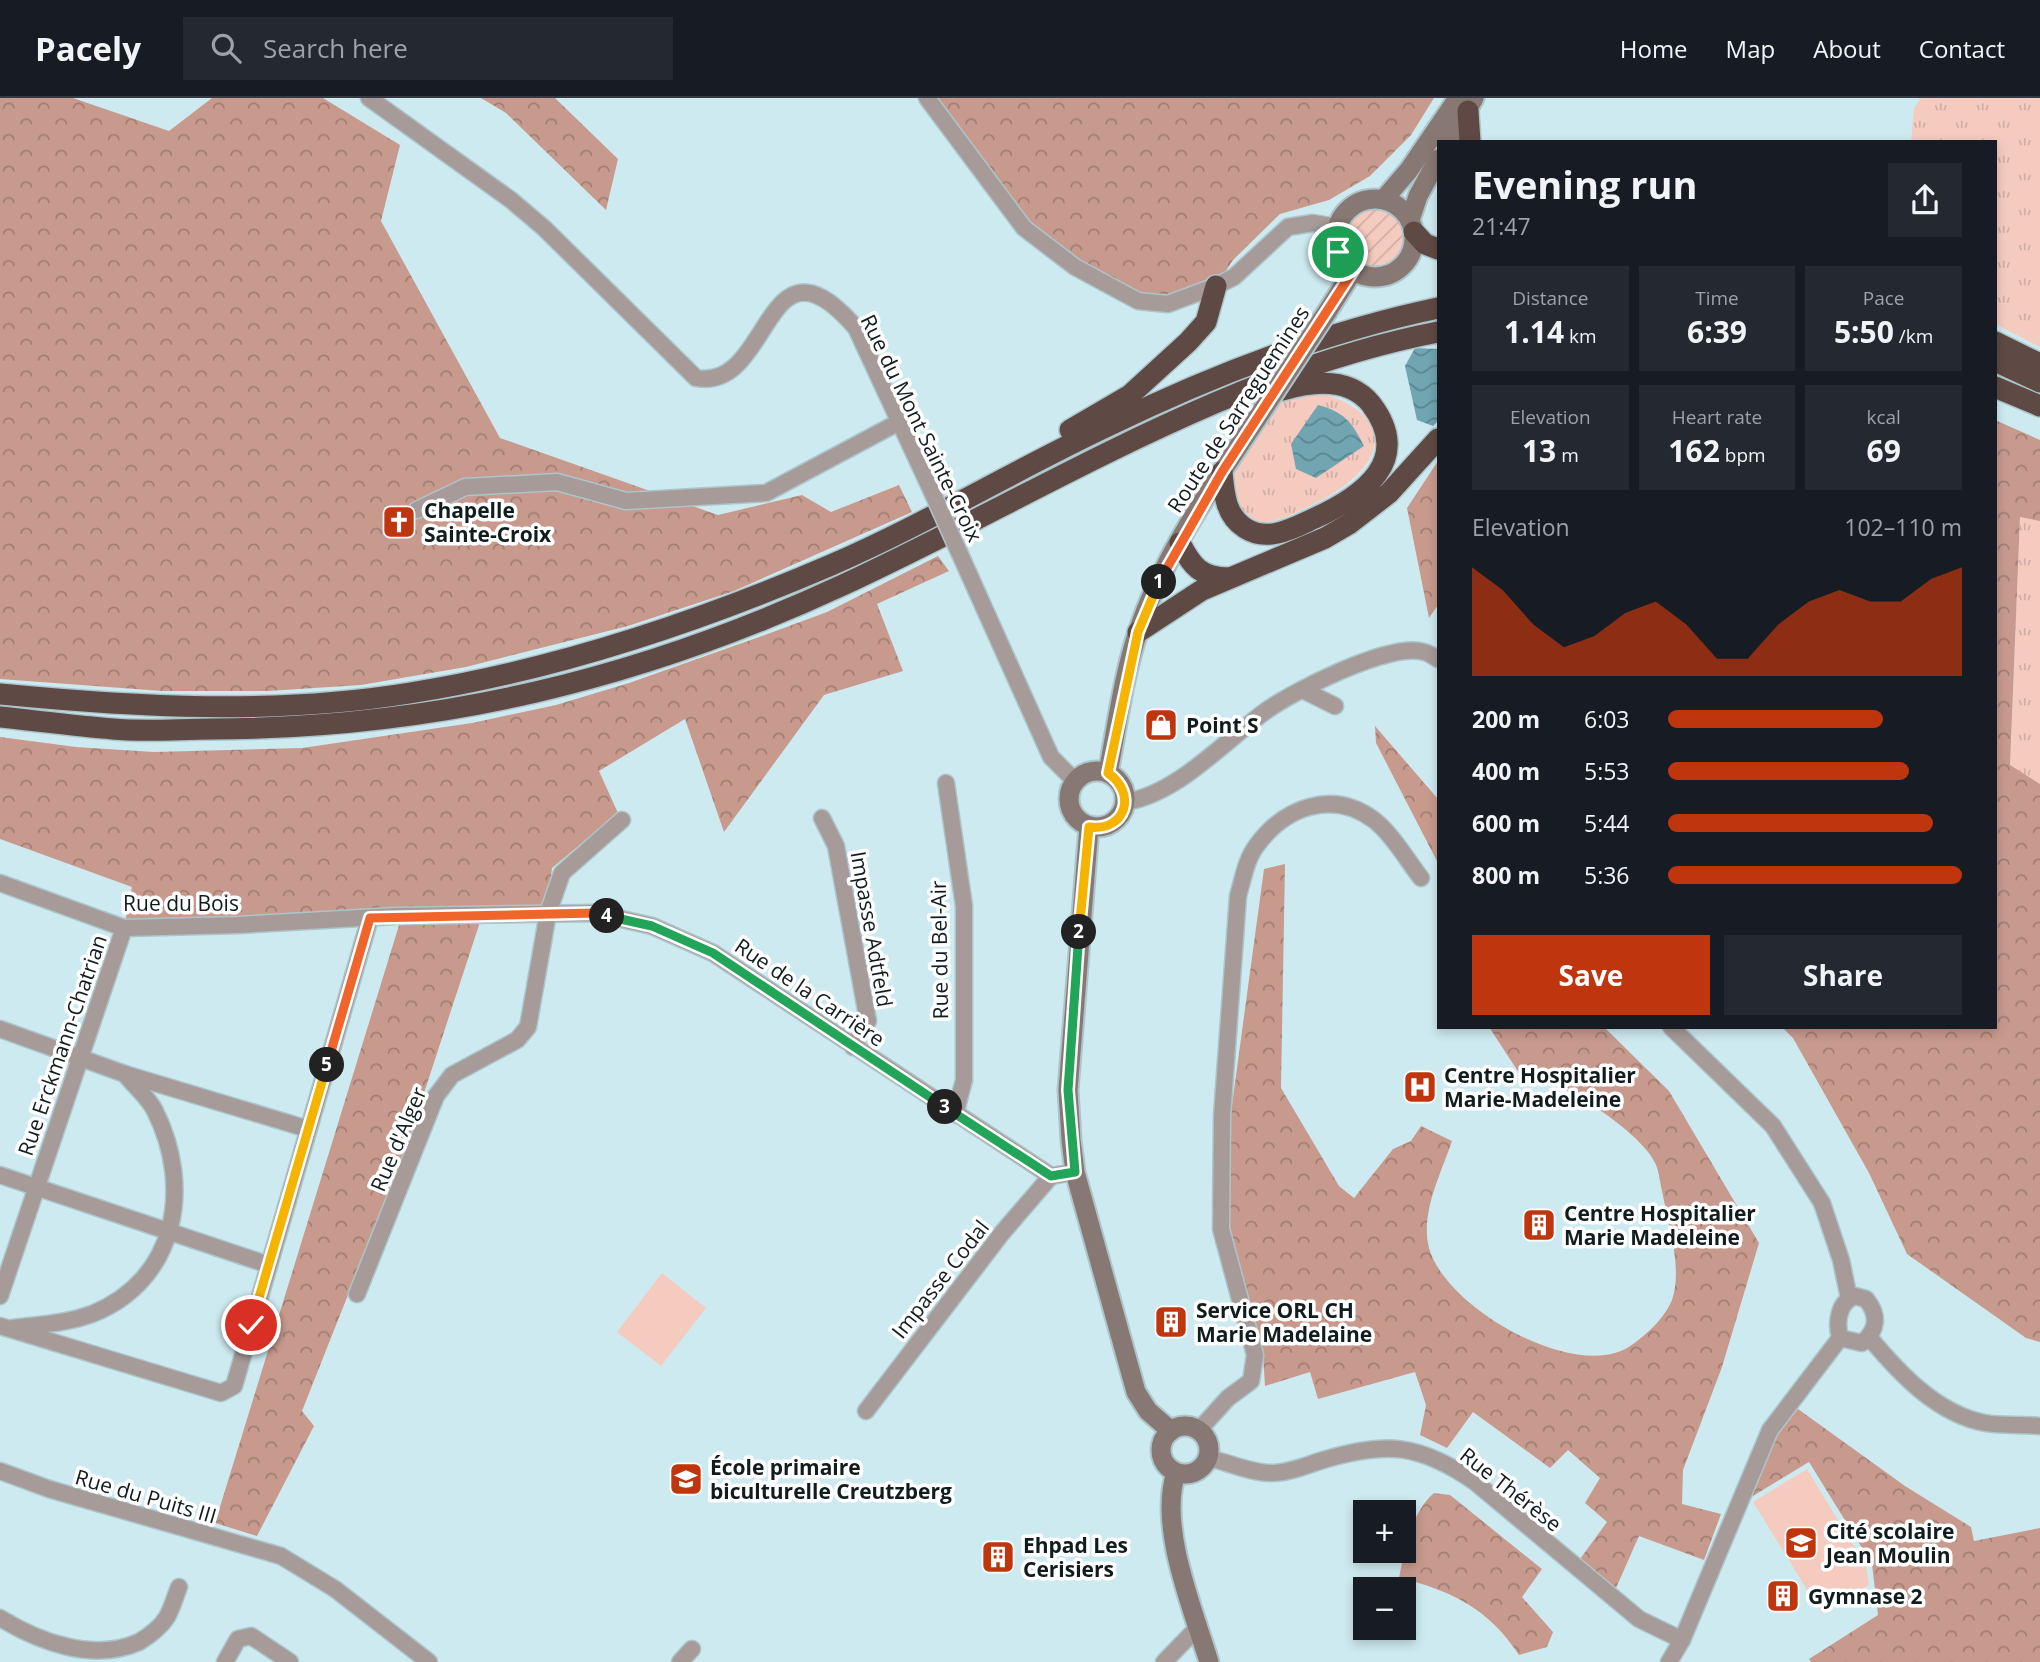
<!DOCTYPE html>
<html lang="en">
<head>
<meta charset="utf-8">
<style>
	:root { --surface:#171b24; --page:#242831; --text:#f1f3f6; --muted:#9ea1a6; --line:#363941; --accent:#bf350e }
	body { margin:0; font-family:"Open Sans",sans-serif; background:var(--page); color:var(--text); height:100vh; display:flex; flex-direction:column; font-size:26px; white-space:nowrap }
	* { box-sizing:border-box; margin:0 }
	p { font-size:23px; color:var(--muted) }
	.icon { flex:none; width:38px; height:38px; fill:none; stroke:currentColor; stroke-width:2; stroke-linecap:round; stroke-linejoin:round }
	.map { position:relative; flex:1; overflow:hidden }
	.panel { position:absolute; left:1437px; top:42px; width:560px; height:889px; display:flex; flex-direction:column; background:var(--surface); border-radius:0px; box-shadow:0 4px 10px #0003 }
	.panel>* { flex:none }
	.fabs { position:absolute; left:1353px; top:1402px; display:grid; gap:14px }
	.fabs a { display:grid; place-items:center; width:63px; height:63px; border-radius:0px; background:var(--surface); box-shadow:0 4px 10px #0003; font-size:35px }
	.pin { position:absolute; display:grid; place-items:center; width:60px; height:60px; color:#fff; margin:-30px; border:4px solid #fff; border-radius:50%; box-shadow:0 2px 7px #0007 }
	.km { position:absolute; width:35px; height:35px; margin:-18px; border-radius:50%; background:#222; color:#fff; font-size:19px; line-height:35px; text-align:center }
	.round { display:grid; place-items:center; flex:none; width:74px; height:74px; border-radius:0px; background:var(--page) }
	.headline { display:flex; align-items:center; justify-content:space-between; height:119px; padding:0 35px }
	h1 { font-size:38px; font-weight:700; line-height:52px }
	.figures { display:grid; grid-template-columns:repeat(3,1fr); gap:10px; height:119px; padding:7px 35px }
	.figures div { display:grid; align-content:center; border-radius:0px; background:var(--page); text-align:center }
	.figures b { font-size:30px; font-weight:700 }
	.figures small { font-size:19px; font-weight:400 }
	.figures p { font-size:19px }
	.chart { height:196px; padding:14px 35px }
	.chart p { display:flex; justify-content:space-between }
	.chart svg { width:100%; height:126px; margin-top:7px; fill:var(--accent); opacity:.7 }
	.primary-button { display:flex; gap:14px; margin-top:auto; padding:14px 35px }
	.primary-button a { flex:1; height:80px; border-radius:0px; background:var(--accent); color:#fff; font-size:28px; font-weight:700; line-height:80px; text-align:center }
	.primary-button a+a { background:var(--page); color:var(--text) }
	ul { padding:0 35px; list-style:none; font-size:23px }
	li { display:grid; grid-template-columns:112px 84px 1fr; align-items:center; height:52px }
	li i { height:18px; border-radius:9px; background:var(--accent) }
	header { display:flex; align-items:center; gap:42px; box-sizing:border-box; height:98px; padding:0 35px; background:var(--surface); border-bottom:2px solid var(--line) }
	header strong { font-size:33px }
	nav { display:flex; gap:38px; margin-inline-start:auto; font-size:24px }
	.search { width:490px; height:63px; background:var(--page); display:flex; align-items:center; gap:18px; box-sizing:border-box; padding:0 24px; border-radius:0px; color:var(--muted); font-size:26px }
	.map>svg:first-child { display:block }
</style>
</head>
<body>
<header>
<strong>Pacely</strong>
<div class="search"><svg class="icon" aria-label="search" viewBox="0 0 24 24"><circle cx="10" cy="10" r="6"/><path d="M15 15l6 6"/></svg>Search here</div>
<nav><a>Home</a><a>Map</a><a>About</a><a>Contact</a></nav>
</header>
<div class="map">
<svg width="2040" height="1564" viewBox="0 0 2040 1564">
	<defs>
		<pattern id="grass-tufts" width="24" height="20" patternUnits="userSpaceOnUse" patternTransform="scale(1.75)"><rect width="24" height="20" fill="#f5cbc0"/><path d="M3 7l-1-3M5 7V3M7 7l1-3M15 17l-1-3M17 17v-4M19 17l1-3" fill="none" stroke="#d1aea5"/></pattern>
		<pattern id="forest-crowns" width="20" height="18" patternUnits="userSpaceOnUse" patternTransform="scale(1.75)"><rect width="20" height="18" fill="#c89a8e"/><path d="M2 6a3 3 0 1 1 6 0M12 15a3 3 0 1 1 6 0" fill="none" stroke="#a17d73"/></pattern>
		<pattern id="garden-furrows" width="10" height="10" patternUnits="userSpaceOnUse" patternTransform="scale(1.75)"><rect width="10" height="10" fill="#f5cbc0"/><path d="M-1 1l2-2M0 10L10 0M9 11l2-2" fill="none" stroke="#d1aea5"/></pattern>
		<pattern id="water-waves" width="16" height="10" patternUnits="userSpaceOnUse" patternTransform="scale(1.75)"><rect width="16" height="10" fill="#71a5b1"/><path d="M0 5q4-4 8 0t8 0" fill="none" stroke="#5b868f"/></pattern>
	</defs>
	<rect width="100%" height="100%" fill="#ceeaf1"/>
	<g fill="url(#grass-tufts)">
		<path d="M 1921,0 L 2040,0 L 2040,249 L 1995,226 L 1995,44 L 1911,44 L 1914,10 Z"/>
		<path d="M 1311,292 C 1403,316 1388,369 1314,406 C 1295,415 1280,424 1259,425 L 1233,405 L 1230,382 L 1273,307 Z"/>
		<path d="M 2020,419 L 2040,423 L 2040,686 L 2010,668 Z"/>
	</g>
	<g fill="url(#forest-crowns)">
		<path d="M 0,0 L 73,0 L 169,33 L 212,0 L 323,0 L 400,47 L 381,123 L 500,340 L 718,417 L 802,397 L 831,414 L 899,387 L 912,414 L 734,493 L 628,528 L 466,569 L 361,587 L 268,593 L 162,593 L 0,581 Z"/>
		<path d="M 481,0 L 555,0 L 618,61 L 606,112 L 506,15 Z"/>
		<path d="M 923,0 L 1434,0 L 1411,37 L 1370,78 L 1329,102 L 1280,116 L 1233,162 L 1216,188 L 1168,206 L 1138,203 L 1037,137 Z"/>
		<path d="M 1995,322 L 2040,342 L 2040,423 L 2020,419 L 2010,667 L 2040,686 L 2040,1244 L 2026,1240 L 1907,1156 L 1869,1075 L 1793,940 L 1782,929 L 1995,929 Z"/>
		<path d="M 1438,363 L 1438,507 L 1429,520 L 1407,410 Z"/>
		<path d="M 938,458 L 949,473 L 877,506 L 903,573 L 824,597 L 724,734 L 685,621 L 599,673 L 618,715 L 552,770 L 548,805 L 480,824 L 405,1053 L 302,1313 L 314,1328 L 257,1438 L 215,1425 L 404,811 L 125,824 L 132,789 L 0,741 L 0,639 L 76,649 L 154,654 L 302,650 L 472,625 L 556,607 L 629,585 L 762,538 L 827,514 Z"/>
		<path d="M 1375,628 L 1438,701 L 1438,765 L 1376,645 Z"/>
		<path d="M 1285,766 L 1281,990 L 1339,1088 L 1354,1100 L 1393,1051 L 1411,1043 L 1421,1028 L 1452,1043 C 1441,1076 1420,1115 1429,1150 C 1445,1207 1557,1272 1615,1255 C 1629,1251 1639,1242 1650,1232 C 1658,1225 1668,1212 1672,1202 C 1683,1170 1668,1125 1662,1093 C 1660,1084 1659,1074 1656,1067 C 1647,1041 1580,995 1554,987 C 1544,984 1533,983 1523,981 L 1489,929 L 1604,929 L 1669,993 L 1759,1145 L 1722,1269 L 1683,1372 L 1682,1406 L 1721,1416 L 1704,1462 L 1639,1438 L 1616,1490 L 1580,1461 L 1607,1424 L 1585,1405 L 1600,1380 L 1568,1352 L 1550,1370 L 1473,1314 L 1447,1350 L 1420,1337 L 1426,1307 L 1415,1274 L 1318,1301 L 1310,1274 L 1265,1288 L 1263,1257 L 1230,1129 L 1229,1029 L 1264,771 Z"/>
		<path d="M 1798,1311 L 1905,1388 L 1971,1429 L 1974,1443 L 2040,1430 L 2040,1564 L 1811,1564 L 1809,1561 L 1878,1517 L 1872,1466 L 1809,1364 L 1748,1401 L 1772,1343 Z"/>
		<path d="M 1434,1395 L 1450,1397 L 1542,1471 L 1522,1499 L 1553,1534 L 1547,1549 L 1519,1557 C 1489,1511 1451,1492 1399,1480 C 1405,1451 1411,1415 1434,1395 Z"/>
	</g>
	<g fill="#f5cbc0">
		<path d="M 662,1175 L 706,1210 L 661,1268 L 617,1234 Z"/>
		<path d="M 1807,1371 L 1866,1468 L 1869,1487 L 1822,1516 L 1753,1404 Z"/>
	</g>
	<circle fill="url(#garden-furrows)" cx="1376" cy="139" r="32"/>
	<g fill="url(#water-waves)">
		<path d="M 1415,250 L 1438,251 L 1438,323 L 1433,328 L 1417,322 L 1405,268 Z"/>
		<path d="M 1318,307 C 1344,314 1352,324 1364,348 L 1316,380 L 1296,371 L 1291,346 Z"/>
	</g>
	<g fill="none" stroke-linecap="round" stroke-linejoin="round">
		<defs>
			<g id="minor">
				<path d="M 369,0 L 511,102 L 544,130 L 696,280 C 773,294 763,123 856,230 L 932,394"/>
				<path d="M 927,0 L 1024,130 L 1075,169 L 1138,203 L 1168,206 L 1216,188 L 1234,179 L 1288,129 L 1313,125 L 1337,129"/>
				<path d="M 417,412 L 465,389 L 557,384 L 626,403 L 766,395 L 899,324"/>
				<path d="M 959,454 L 1051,659 L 1075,683"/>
				<path d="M 1303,592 L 1335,608"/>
				<path d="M 946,685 L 964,808 L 964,982 L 955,1016"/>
				<path d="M 1126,704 C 1176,696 1222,646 1263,615 C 1291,594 1391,543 1424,554 C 1429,555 1434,559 1438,561"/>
				<path d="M 822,720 L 836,748 L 868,923 L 853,949"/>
				<path d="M 0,785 L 124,830 L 238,827 L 395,818 L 595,815 L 652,828 L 713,855 L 1051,1078 L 1075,1074"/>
				<path d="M 1671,929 L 1773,1028 L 1822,1105 L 1841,1162 L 1849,1200"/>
				<path d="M 0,931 L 125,976 L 308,1031"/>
				<path d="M 0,1077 L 269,1167"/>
				<path d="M 357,1196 L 436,998 L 452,977 L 517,942 L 528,929 L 548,815 L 562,775 L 622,722"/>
				<path d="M 0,1198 L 124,830"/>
				<path d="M 1855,1198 L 1866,1201 C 1879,1217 1878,1232 1862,1245 L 1840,1240 C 1836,1225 1838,1204 1855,1198 Z"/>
				<path d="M 0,1228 L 221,1295 L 234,1288 L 370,820"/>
				<path d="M 13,1230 C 41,1226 65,1226 92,1216 C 177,1182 193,1089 155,1013 C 149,1000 134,988 125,976"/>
				<path d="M 1869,1239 C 1899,1275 1937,1316 1985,1325 C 2003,1328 2022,1326 2040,1328"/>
				<path d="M 866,1313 L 1002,1135 L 1051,1078"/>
				<path d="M 1199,1332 L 1228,1300 L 1251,1283 L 1255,1257 L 1221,1131 L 1222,1018 L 1238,798 C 1243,781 1246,761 1257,747 C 1285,709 1333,691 1374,722 C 1392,736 1407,762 1421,780"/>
				<path d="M 1208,1360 C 1228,1364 1250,1375 1271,1375 C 1289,1375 1307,1367 1323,1362 C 1387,1343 1420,1346 1475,1384 L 1639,1521 L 1682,1542"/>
				<path d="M 0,1373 L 49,1391 L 281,1458 L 335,1491 L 429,1564"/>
				<path d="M 0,1520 C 41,1545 94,1564 139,1544 C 149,1538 160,1530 167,1519 C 172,1510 175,1499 179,1489"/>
				<path d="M 225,1564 L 238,1541 L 251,1538 L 290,1564"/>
				<path d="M 680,1564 L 692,1551"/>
				<path d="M 1164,1564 L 1199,1528"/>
				<path d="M 1669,1564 L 1682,1542 L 1770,1332 L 1840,1240"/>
			</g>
			<g id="secondary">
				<path d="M 1449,44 L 1474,0"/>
				<circle cx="1375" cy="140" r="39"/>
				<path d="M 1384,101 L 1409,72 L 1458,0"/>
				<path d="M 1410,122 L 1418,98 L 1438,61"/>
				<path d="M 1327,214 L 1353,173"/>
				<circle cx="1097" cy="701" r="28"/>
				<path d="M 1108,675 C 1117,628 1123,579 1138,534 C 1163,457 1214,386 1258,319"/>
				<path d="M 1089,729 L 1068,992 L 1071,1042 L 1075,1074 L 1136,1294 L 1148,1313 L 1171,1333"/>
				<circle cx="1185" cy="1352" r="24"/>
				<path d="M 1176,1375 C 1158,1428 1193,1511 1209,1564"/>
			</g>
			<g id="motorway">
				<path d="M 1468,13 L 1470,44"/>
				<path d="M 1414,134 L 1425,146 L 1438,151"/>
				<path d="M 1995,244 L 2040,266"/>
				<path d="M 1995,263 L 2040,284"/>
				<path d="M 1995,289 L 2040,308"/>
				<path d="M 1070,332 L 1130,297 L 1188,244 L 1206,224 L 1216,188"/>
				<path d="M 1222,374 C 1224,395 1225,417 1245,430 C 1268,445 1293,430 1315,420 C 1363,398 1414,362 1371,306 C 1349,279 1313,283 1283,292"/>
				<path d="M 1180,445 C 1192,469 1201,479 1228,480"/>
				<path d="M 1138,534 L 1202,492 L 1325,440 L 1349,426 L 1389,395 L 1438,341"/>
				<path d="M 0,596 C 135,609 275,617 410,595 C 555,572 696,525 831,467 C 926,426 1016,371 1110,327 C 1215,276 1324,234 1438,210"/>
				<path d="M 0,619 C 38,623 76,628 113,631 C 146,634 180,631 212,631 C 438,630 641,581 845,486 C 1039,396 1225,275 1438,234"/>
			</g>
		</defs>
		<use href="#minor" stroke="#acc5cb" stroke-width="19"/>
		<use href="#secondary" stroke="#acc5cb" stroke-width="23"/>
		<use href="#motorway" stroke="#acc5cb" stroke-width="24"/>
		<use href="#minor" stroke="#a69b98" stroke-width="16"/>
		<use href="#secondary" stroke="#887873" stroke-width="19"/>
		<use href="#motorway" stroke="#5f4944" stroke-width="21"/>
		<defs>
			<path id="minor-bridge" d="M 932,394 L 959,454"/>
			<path id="secondary-bridge" d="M 1258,319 L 1327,214"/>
		</defs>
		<use href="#minor-bridge" stroke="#acc5cb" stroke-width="19" stroke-linecap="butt"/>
		<use href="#secondary-bridge" stroke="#acc5cb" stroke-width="23" stroke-linecap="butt"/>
		<use href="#minor-bridge" stroke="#a69b98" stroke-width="16"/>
		<use href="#secondary-bridge" stroke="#887873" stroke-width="19"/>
	</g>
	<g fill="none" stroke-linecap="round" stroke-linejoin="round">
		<defs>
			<path id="split-1" d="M 1159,484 L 1222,374 L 1353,173 L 1338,154"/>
			<path id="split-2" d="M 1079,834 L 1089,729 C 1125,734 1138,696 1108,675 L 1138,534 L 1159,484"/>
			<path id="split-3" d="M 945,1009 L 1051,1078 L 1075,1074 L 1068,992 L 1079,834"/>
			<path id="split-4" d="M 607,818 L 652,828 L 713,855 L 945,1009"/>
			<path id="split-5" d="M 327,967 L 370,820 L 595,815 L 607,818"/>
			<path id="split-6" d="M 251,1227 L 327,967"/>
		</defs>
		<use href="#split-1" stroke="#fff" stroke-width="14"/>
		<use href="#split-2" stroke="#fff" stroke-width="14"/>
		<use href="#split-3" stroke="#fff" stroke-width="14"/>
		<use href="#split-4" stroke="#fff" stroke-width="14"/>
		<use href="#split-5" stroke="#fff" stroke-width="14"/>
		<use href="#split-6" stroke="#fff" stroke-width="14"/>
		<use href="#split-1" stroke="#f0652b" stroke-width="9"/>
		<use href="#split-2" stroke="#f5b400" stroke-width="9"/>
		<use href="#split-3" stroke="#22a559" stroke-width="9"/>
		<use href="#split-4" stroke="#22a559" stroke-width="9"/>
		<use href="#split-5" stroke="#f0652b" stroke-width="9"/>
		<use href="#split-6" stroke="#f5b400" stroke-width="9"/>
	</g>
	<defs>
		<symbol id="church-square" viewBox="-11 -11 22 22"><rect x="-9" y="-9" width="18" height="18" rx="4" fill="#bf350e" stroke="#fff"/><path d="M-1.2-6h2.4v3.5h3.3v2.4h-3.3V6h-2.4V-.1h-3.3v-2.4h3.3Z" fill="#fff"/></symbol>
		<symbol id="shop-square" viewBox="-11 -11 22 22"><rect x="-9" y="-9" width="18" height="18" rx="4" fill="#bf350e" stroke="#fff"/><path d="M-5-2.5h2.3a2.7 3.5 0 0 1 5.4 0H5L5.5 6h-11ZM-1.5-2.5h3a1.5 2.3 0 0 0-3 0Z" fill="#fff"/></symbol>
		<symbol id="hospital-square" viewBox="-11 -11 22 22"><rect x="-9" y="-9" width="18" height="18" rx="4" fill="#bf350e" stroke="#fff"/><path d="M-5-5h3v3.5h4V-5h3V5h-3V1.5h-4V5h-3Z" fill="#fff"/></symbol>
		<symbol id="building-square" viewBox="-11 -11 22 22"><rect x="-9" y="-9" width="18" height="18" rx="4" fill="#bf350e" stroke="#fff"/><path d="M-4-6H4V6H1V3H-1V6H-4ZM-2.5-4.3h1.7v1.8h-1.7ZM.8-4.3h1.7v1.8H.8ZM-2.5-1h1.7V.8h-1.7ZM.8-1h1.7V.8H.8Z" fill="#fff"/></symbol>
		<symbol id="school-square" viewBox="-11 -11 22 22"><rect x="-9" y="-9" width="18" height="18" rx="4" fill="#bf350e" stroke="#fff"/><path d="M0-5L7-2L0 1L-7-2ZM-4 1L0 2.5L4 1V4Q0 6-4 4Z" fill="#fff"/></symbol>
	</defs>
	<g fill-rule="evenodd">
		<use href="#church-square" x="380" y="405" width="38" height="38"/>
		<use href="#shop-square" x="1142" y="608" width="38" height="38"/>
		<use href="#hospital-square" x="1401" y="970" width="38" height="38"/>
		<use href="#building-square" x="1520" y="1108" width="38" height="38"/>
		<use href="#building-square" x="1152" y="1205" width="38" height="38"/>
		<use href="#school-square" x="667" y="1362" width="38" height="38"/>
		<use href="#school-square" x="1782" y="1426" width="38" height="38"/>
		<use href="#building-square" x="979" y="1440" width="38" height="38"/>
		<use href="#building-square" x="1764" y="1479" width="38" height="38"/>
	</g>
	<g text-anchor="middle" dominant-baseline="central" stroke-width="7" stroke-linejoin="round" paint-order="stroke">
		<g font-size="21" fill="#111c1e" stroke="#fff">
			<text transform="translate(1238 311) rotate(-57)">Route de Sarreguemines</text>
			<text transform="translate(922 330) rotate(64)">Rue du Mont Sainte-Croix</text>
			<text x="181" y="805">Rue du Bois</text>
			<text transform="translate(872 831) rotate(80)">Impasse Adtfeld</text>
			<text transform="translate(939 852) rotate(-91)">Rue du Bel-Air</text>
			<text transform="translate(810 894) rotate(34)">Rue de la Carrière</text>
			<text transform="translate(62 947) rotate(-71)">Rue Erckmann-Chatrian</text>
			<text transform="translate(398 1041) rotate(-67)">Rue d'Alger</text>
			<text transform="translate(940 1181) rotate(-52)">Impasse Codal</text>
			<text transform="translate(1511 1391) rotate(38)">Rue Thérèse</text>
			<text transform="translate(146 1398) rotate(16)">Rue du Puits III</text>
		</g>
		<g font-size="21" font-weight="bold" fill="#111c1e" stroke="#fff" text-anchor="start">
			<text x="424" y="412">Chapelle<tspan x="424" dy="24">Sainte-Croix</tspan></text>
			<text x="1186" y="627">Point S</text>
			<text x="1444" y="977">Centre Hospitalier<tspan x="1444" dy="24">Marie-Madeleine</tspan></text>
			<text x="1564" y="1115">Centre Hospitalier<tspan x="1564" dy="24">Marie Madeleine</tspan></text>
			<text x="1196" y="1212">Service ORL CH<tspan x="1196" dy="24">Marie Madelaine</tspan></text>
			<text x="710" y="1369">École primaire<tspan x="710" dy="24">biculturelle Creutzberg</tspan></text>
			<text x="1826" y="1433">Cité scolaire<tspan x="1826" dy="24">Jean Moulin</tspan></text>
			<text x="1023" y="1447">Ehpad Les<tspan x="1023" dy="24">Cerisiers</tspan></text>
			<text x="1808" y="1498">Gymnase 2</text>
		</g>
	</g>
</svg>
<div class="fabs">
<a>+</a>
<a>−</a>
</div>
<div class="pin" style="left:1338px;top:154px;background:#1e9e55"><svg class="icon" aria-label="arrive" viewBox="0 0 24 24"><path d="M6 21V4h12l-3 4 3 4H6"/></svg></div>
<div class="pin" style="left:251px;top:1227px;background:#d93025"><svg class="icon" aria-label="check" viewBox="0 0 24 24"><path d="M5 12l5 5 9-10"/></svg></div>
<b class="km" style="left:1159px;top:484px">1</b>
<b class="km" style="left:1079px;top:834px">2</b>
<b class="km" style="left:945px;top:1009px">3</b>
<b class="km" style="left:607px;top:818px">4</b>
<b class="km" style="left:327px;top:967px">5</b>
<section class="panel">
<div class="headline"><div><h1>Evening run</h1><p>21:47</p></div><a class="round"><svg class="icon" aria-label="share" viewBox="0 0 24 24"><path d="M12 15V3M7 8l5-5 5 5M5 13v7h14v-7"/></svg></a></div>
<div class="figures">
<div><p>Distance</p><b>1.14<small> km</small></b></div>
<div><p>Time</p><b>6:39</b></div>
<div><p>Pace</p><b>5:50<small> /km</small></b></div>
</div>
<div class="figures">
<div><p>Elevation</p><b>13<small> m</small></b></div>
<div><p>Heart rate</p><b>162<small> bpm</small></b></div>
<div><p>kcal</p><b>69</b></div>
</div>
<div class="chart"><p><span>Elevation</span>102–110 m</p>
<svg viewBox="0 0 160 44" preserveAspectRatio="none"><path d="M0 44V6L10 14L20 26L30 34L40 30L50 22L60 18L70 26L80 38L90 38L100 26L110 18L120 14L130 18L140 18L150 10L160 6V44z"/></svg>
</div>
<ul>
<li><b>200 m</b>6:03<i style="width:73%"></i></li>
<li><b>400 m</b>5:53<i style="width:82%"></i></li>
<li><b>600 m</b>5:44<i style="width:90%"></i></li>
<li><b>800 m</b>5:36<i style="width:100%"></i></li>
</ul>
<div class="primary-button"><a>Save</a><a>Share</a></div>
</section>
</div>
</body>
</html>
